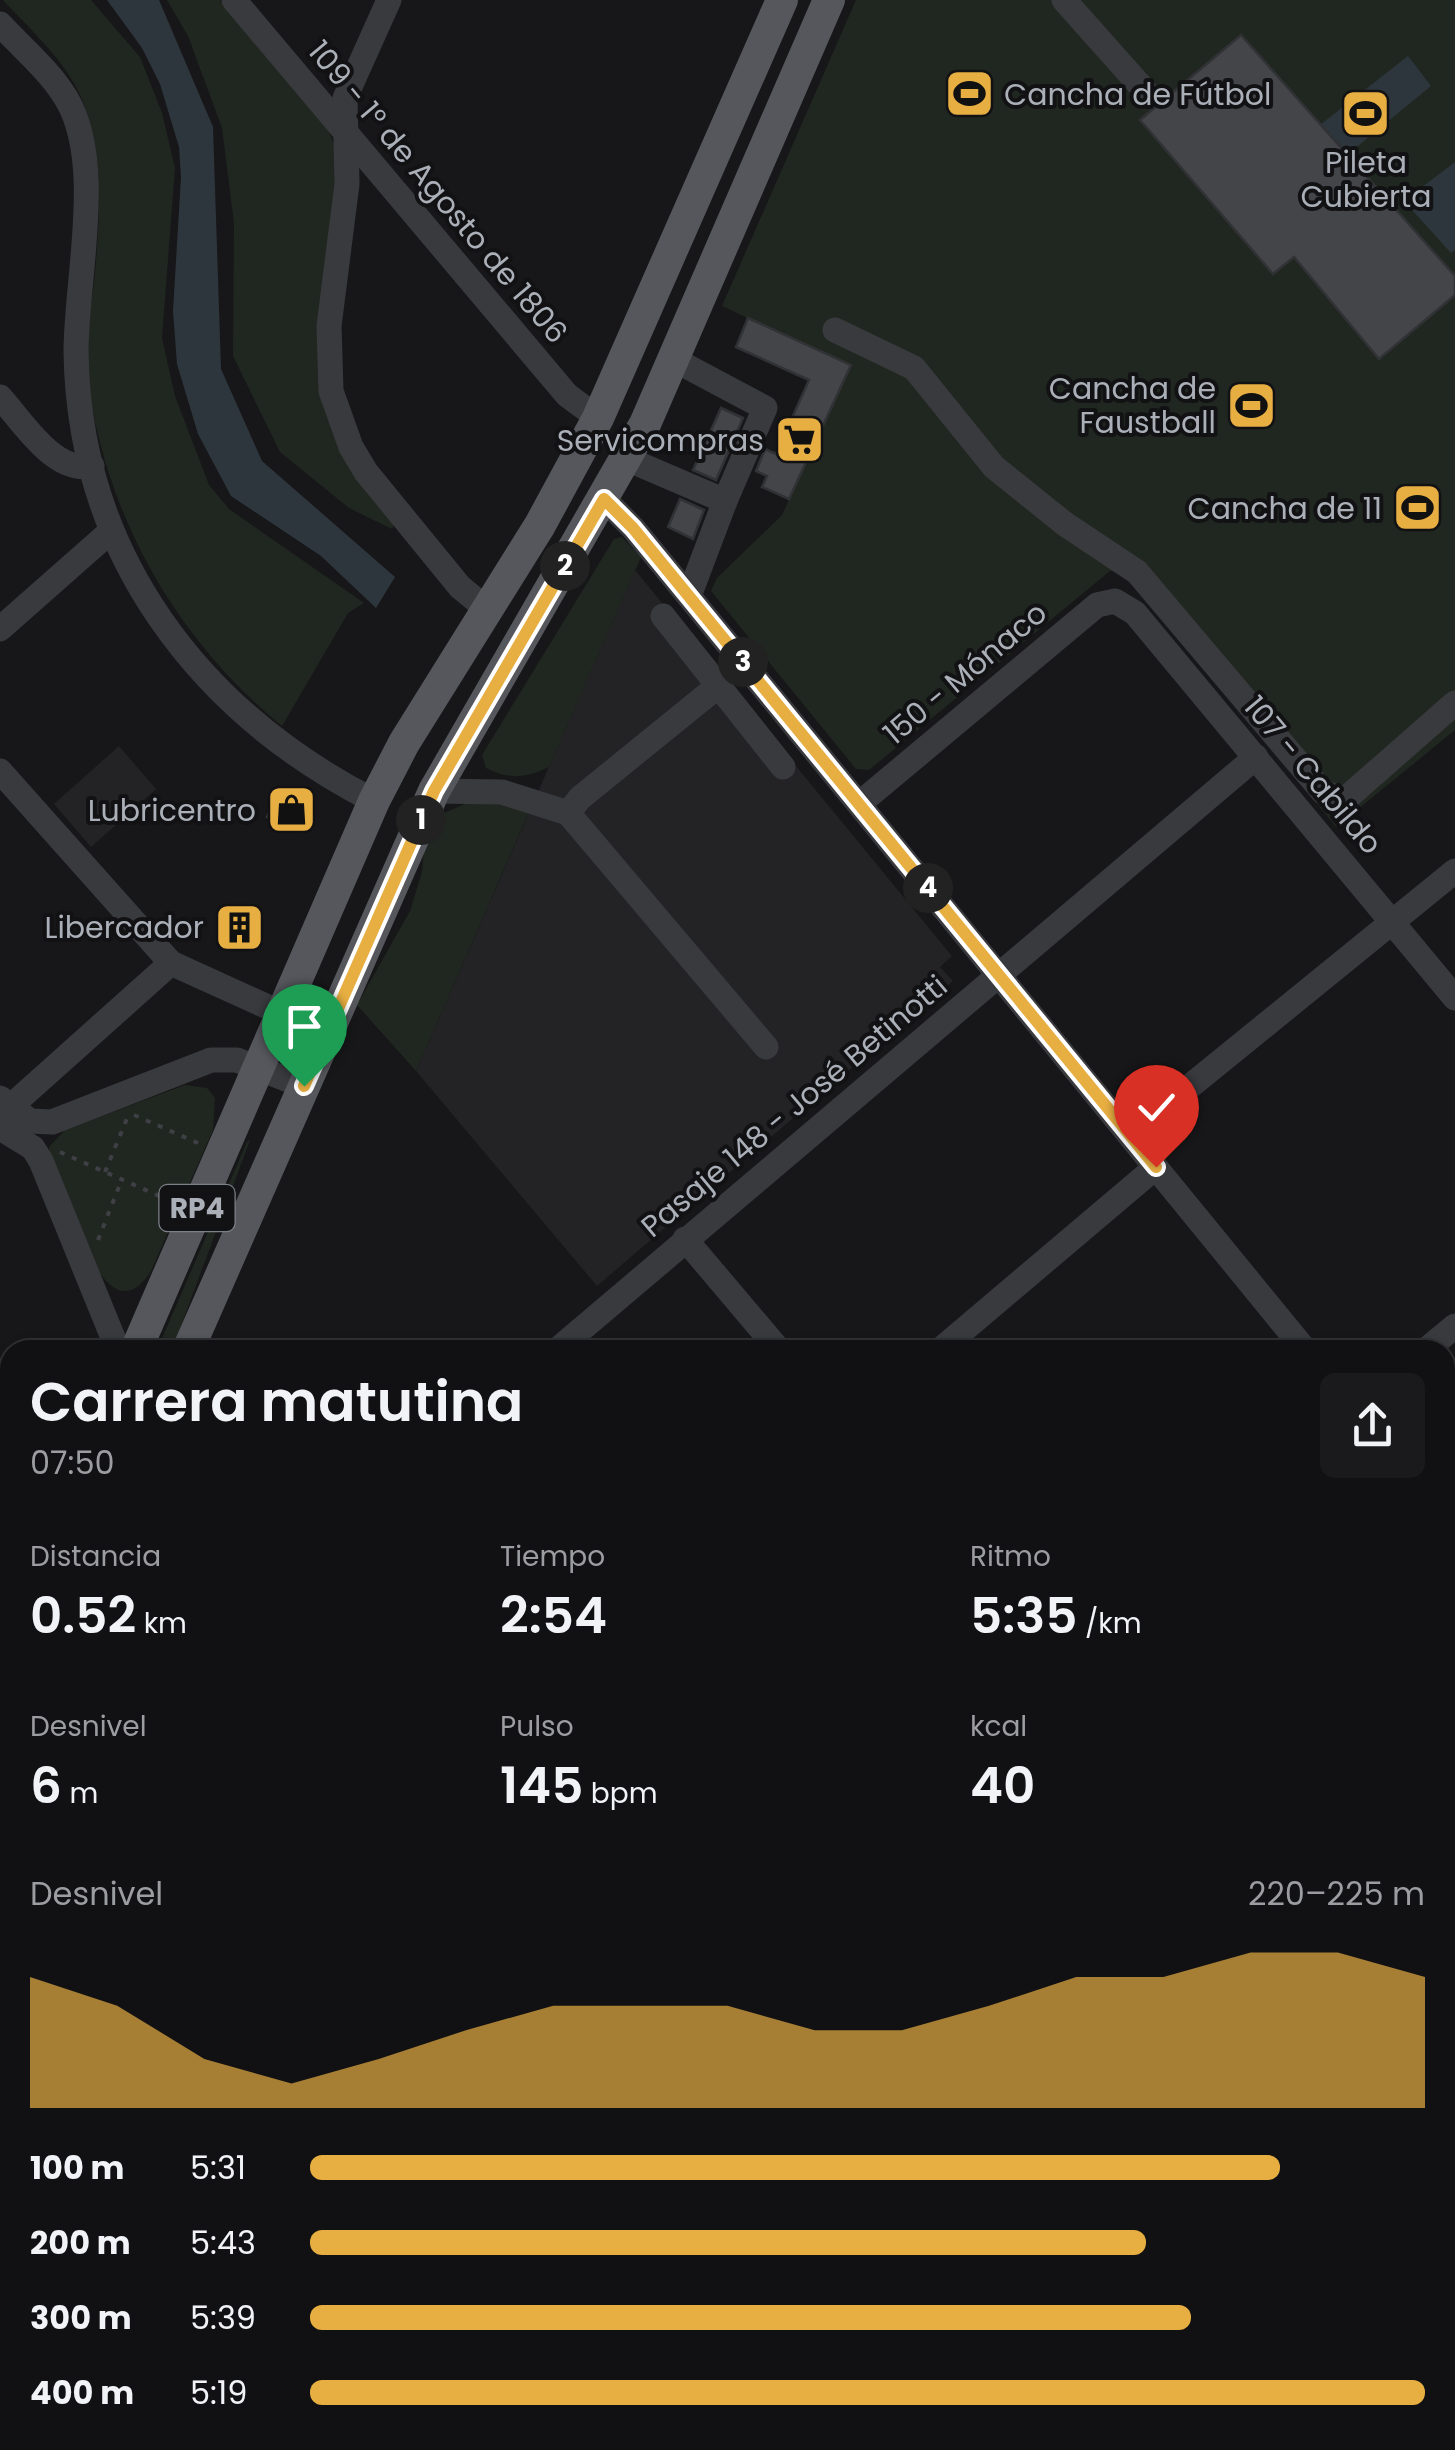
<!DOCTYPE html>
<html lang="es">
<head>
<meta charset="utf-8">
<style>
	:root { --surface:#111113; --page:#1a1a1c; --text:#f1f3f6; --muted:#9c9da0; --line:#303133; --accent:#e7ae42 }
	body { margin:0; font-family:Poppins,sans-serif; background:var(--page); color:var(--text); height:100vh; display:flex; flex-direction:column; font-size:38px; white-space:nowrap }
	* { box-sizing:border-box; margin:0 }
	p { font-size:32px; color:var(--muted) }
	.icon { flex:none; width:55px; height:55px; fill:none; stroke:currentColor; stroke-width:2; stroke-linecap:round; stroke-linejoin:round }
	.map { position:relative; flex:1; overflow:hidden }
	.panel { position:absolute; left:0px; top:1340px; width:1455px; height:1110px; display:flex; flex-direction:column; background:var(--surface); border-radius:30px 30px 0 0; box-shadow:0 2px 8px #0004,0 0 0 2px var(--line) }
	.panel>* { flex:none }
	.pin { position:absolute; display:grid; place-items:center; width:85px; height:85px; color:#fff; margin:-102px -42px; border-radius:50% 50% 50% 0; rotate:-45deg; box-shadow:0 0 10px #0007 }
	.pin .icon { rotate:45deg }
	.km { position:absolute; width:50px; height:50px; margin:-25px; border-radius:50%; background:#222; color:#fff; font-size:28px; line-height:50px; text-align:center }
	.round { display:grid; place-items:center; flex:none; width:105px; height:105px; border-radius:15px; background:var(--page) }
	.summary { display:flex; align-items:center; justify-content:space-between; height:170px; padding:0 30px }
	h1 { font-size:55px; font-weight:600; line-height:75px }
	.stats { display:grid; grid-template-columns:repeat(3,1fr); gap:15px; height:170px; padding:10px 30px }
	.stats div { display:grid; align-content:center }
	.stats b { font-size:50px; font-weight:600 }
	.stats small { font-size:28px; font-weight:400 }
	.stats p { font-size:28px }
	.chart { height:280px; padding:20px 30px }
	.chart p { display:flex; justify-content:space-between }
	.chart svg { width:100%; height:180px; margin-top:10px; fill:var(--accent); opacity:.7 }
	ul { padding:0 30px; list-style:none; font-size:32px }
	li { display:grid; grid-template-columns:160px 120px 1fr; align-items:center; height:75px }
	li i { height:25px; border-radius:12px; background:var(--accent) }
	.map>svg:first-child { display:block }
</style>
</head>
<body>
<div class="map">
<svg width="1455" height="2450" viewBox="0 0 1455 2450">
	<rect width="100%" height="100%" fill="#171719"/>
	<g fill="#232326">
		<path d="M 635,570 L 952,956 L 940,967 L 953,981 L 597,1286 L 416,1071 Z"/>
		<path d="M 119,746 L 156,789 L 91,847 L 54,804 Z"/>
	</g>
	<g fill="#202720">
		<path d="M 3,0 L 91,0 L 140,57 L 162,113 L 175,168 L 162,338 L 175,396 L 209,485 L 229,509 L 364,603 L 348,613 L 282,726 C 175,639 102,510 87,371 C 84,340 92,304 95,273 C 100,211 106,144 76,87 C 60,56 27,26 3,0 Z"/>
		<path d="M 167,0 L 220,0 L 328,129 L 338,154 L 320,361 L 395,523 L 392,529 L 349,508 L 280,452 L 233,356 L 234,223 L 222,128 L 188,36 Z"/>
		<path d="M 856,0 L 1455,0 L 1455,730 L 1336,827 L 1129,573 L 1110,571 L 869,770 L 856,769 L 711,591 L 717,578 L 782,515 L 850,366 L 722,306 Z"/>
		<path d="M 622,537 L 641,557 L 549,767 C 526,778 509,780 486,768 L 482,755 L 614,539 Z"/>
		<path d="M 474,800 L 532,805 L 416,1071 L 357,1005 L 410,911 L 422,872 L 425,836 L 442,814 Z"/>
		<path d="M 185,1085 L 207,1088 L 215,1098 L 213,1130 L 151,1271 C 112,1331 83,1240 72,1212 C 64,1193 48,1168 49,1147 L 65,1130 Z"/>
		<path d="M 250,1140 L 172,1350 L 157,1350 L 247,1142 Z"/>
		<path d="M 837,2440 L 1165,2440 L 1154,2450 L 826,2450 Z"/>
	</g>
	<g fill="#2e363d">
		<path d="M 107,0 L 159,0 L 213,127 L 221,369 L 262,461 L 395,577 L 376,608 L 321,556 L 231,496 L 198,434 L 177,364 L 173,311 L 181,177 L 179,147 L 160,84 L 142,48 Z"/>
		<path d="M 1408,56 L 1431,86 L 1347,155 L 1320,125 Z"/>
		<path d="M 1455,162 L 1455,250 L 1451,253 L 1404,201 Z"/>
	</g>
	<g fill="#444549" stroke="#313235" stroke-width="2.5">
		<path d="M 1241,35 L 1455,276 L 1455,295 L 1379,359 L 1294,257 L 1273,274 L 1140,120 Z"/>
		<path d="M 748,318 L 851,365 L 789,499 L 762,487 L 767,476 L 756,471 L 765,449 L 776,454 L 809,380 L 736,347 Z"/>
		<path d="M 721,408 L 743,418 L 716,480 L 693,470 Z"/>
		<path d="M 680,499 L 704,510 L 693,539 L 668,527 Z"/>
		<path d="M 281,789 L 310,803 L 313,817 L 300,832 L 267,817 Z"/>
		<path d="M 233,906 L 258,916 L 244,949 L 220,939 Z"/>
	</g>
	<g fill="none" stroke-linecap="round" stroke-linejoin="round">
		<g stroke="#3f4045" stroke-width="4" stroke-dasharray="5 8" stroke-linecap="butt">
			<path d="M 134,1115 L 198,1143"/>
			<path d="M 60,1152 L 175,1203"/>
			<path d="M 105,1172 L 128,1116"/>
			<path d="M 98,1240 L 122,1179"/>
			<path d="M 0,2391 L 10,2396"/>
			<path d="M 1001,2450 L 1003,2440"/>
			<path d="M 1119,2450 L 1120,2440"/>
		</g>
		<g stroke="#393a3e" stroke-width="25">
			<path d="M 234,0 L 567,395 L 598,418"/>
			<path d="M 389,0 L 345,98 L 347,184 L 329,326 L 331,391 L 351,447 L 366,472 L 460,587 L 488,610"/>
			<path d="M 1064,0 L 1146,92"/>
			<path d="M 0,24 C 22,48 49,70 66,98 C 105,162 76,278 76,352 C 79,554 198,711 374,801"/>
			<path d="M 835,330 L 914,368 L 994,467 L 1065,524 L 1137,572 L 1323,792 L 1342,799 L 1350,795 L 1455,703"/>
			<path d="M 0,397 C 23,422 54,474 92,466"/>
			<path d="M 627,459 L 725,501 L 765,408 L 675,360"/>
			<path d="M 604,499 L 633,528 L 1305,1350"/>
			<path d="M 689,596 L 725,501"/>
			<path d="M 663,616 L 783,767"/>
			<path d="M 0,629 L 111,531"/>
			<path d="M 0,771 L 171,963 L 281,1013"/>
			<path d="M 434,791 L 502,792 L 568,813 L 766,1047"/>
			<path d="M 859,804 L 1097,605 L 1115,601 L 1135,613 L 1455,998"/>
			<path d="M 568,813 L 580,798 L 718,686"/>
			<path d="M 0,1098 L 30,1121 L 52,1122 L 211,1060 L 237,1060 L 304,1086"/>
			<path d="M 0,1116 L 171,963"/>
			<path d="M 0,1128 L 33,1148 L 41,1161 L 118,1350"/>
			<path d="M 1130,1135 L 1455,871"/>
			<path d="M 685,1239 L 779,1350"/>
			<path d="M 557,1350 L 1256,757"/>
			<path d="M 940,1350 L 1156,1167"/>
			<path d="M 1426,1350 L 1455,1326"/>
			<path d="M 0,1405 L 10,1409"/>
			<path d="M 1445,1514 L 1455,1526"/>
			<path d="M 1445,1567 L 1455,1558"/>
			<path d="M 0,1854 L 10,1864"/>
			<path d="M 1445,1896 L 1455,1888"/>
			<path d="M 1445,2162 L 1455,2174"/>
			<path d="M 1445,2222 L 1455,2214"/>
			<path d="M 47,2440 L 57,2450"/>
			<path d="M 501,2440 L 510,2450"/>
			<path d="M 1240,2440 L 1248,2450"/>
			<path d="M 279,2450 L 285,2440"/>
			<path d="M 427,2450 L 439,2440"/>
			<path d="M 801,2450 L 812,2440"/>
			<path d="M 1179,2450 L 1190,2440"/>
		</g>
		<g stroke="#55575d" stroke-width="32">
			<path d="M 136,1350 L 374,801 L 404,743 L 540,525 L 598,418 L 782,0"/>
			<path d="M 188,1350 L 434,791 L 645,424 L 829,0"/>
			<path d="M 0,1664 L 10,1638"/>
			<path d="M 0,1775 L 10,1752"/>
		</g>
	</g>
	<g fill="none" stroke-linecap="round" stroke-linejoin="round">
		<defs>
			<path id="route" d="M 304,1086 L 434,791 L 604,499 L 633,528 L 1156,1167"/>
		</defs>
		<use href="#route" stroke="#fff" stroke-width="20"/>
		<use href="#route" stroke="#e7ae42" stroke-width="12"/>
	</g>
	<defs>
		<symbol id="stadium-square" viewBox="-11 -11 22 22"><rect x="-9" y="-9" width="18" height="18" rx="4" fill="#e7ae42" stroke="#121214"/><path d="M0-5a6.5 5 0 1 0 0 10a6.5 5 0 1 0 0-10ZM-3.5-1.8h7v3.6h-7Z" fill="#111"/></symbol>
		<symbol id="supermarket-square" viewBox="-11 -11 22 22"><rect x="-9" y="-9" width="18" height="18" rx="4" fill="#e7ae42" stroke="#121214"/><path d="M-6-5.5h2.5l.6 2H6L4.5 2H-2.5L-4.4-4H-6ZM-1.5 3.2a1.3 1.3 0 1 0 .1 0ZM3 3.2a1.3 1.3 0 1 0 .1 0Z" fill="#111"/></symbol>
		<symbol id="shop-square" viewBox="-11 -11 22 22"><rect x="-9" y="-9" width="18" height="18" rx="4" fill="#e7ae42" stroke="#121214"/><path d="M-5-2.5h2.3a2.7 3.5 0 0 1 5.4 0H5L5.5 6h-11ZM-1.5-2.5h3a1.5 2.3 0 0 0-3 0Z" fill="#111"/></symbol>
		<symbol id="building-square" viewBox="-11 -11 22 22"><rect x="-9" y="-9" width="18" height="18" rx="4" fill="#e7ae42" stroke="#121214"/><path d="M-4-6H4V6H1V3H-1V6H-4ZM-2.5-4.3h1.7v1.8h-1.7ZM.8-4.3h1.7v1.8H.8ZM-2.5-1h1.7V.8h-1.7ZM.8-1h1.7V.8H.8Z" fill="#111"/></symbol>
	</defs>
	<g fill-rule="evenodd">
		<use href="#stadium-square" x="942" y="66" width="55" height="55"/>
		<use href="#stadium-square" x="1338" y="86" width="55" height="55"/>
		<use href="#stadium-square" x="1224" y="378" width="55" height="55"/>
		<use href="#supermarket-square" x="772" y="412" width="55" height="55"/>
		<use href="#stadium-square" x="1390" y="480" width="55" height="55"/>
		<use href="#shop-square" x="264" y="782" width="55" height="55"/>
		<use href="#building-square" x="212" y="900" width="55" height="55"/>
	</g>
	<g text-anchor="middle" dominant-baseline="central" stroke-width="8" stroke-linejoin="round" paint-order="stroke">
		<rect fill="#121214" stroke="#7c8087" stroke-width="2.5" x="159.5" y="1185" width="75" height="46" rx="8"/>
		<g font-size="28" font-weight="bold" fill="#aaafb8">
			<text x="197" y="1208">RP4</text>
		</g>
		<g font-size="30" fill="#aaafb8" stroke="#121214" text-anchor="end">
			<text x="1004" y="94" text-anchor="start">Cancha de Fútbol</text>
			<text x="1366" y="162" text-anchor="middle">Pileta<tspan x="1366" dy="34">Cubierta</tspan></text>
			<text x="1216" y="388">Cancha de<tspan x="1216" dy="34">Faustball</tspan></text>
			<text x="764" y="440">Servicompras</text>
			<text x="1382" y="508">Cancha de 11</text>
			<text x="256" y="810">Lubricentro</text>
			<text x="204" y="927">Libercador</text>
		</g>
		<g font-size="30" fill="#aaafb8" stroke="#121214">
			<text transform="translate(438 192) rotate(50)">109 - 1° de Agosto de 1806</text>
			<text transform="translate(965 673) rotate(-40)">150 - Mónaco</text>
			<text transform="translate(1313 775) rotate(50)">107 - Cabildo</text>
			<text transform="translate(794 1106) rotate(-40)">Pasaje 148 - José Betinotti</text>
		</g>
	</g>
</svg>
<div class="pin" style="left:304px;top:1086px;background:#1e9e55"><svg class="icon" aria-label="arrive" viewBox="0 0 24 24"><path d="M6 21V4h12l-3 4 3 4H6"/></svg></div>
<div class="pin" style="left:1156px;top:1167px;background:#d93025"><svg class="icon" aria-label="check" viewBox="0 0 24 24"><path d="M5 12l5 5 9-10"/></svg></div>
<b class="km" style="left:421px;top:820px">1</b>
<b class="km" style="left:565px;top:566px">2</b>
<b class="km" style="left:743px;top:662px">3</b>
<b class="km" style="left:928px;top:888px">4</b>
<section class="panel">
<div class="summary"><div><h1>Carrera matutina</h1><p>07:50</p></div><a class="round"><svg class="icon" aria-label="share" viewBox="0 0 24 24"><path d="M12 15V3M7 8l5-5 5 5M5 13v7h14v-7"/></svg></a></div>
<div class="stats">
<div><p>Distancia</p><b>0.52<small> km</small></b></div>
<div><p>Tiempo</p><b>2:54</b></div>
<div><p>Ritmo</p><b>5:35<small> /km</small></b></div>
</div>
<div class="stats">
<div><p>Desnivel</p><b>6<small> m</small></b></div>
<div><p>Pulso</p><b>145<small> bpm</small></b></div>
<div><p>kcal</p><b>40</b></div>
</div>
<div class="chart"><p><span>Desnivel</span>220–225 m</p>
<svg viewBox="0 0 160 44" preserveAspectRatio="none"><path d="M0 44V12L10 19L20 32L30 38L40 32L50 25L60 19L70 19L80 19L90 25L100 25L110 19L120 12L130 12L140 6L150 6L160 12V44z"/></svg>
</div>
<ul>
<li><b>100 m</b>5:31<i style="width:87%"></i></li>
<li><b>200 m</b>5:43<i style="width:75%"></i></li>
<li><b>300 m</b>5:39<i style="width:79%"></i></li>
<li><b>400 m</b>5:19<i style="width:100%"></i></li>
</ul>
</section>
</div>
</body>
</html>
